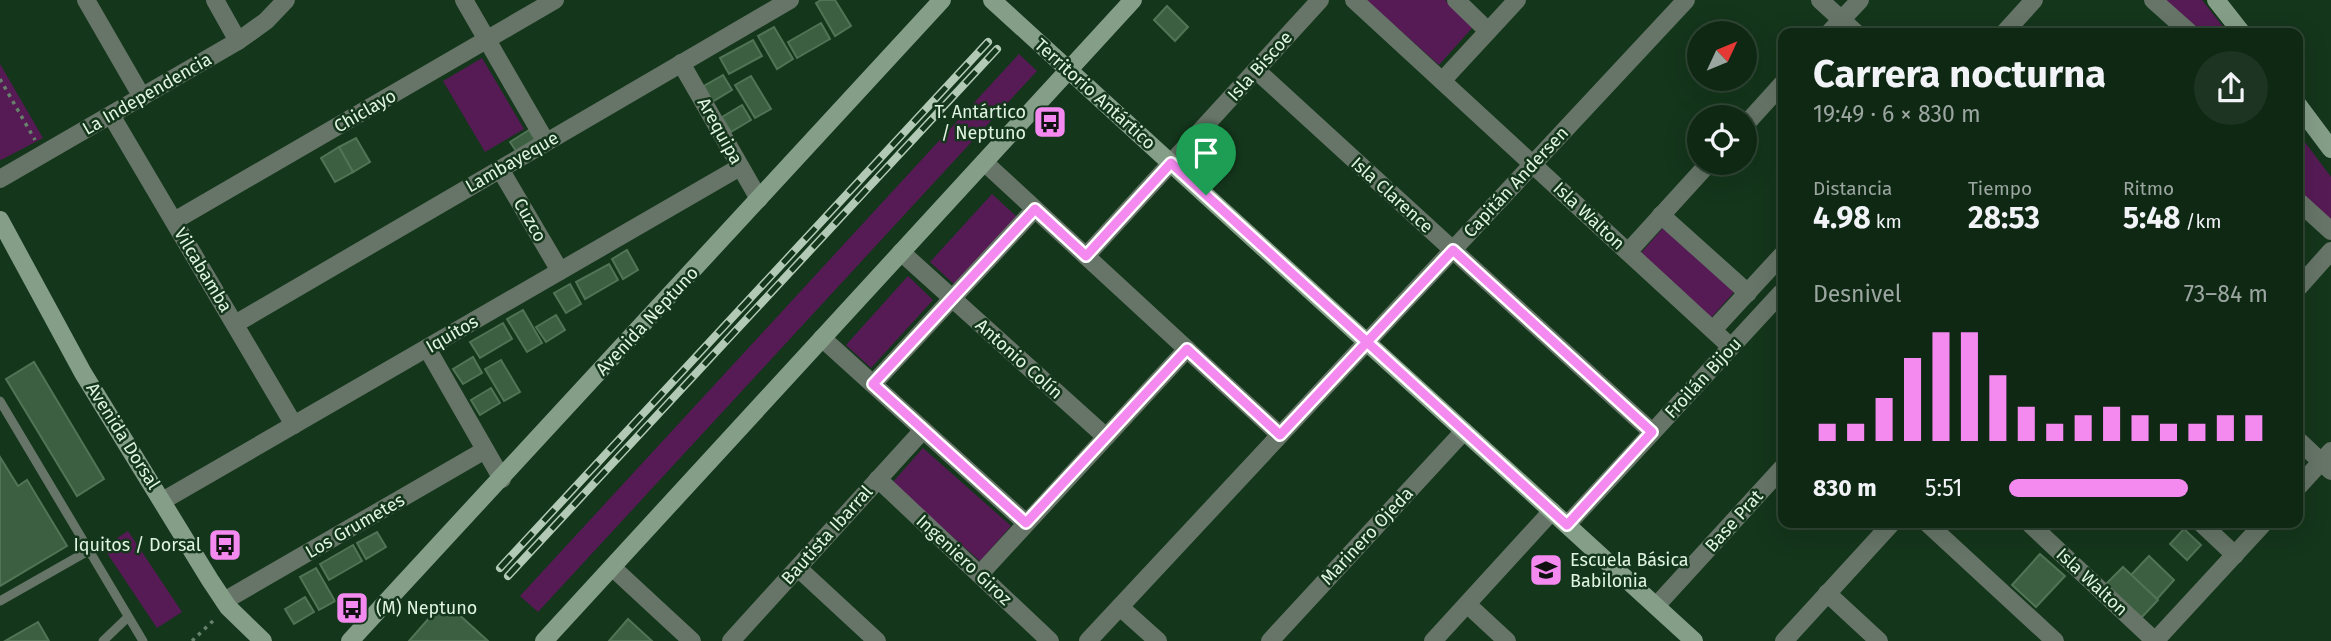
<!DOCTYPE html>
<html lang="es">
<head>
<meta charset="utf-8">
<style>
	:root { --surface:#0f2814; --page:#1d3422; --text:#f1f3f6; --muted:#9ba6a0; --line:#2f4434; --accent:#f489f0 }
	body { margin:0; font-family:"Fira Sans",sans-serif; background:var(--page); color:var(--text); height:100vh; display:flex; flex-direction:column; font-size:26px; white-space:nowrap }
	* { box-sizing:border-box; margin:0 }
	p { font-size:23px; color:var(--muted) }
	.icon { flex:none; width:38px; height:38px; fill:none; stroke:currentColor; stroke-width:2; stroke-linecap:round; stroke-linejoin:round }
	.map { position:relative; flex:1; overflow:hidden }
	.sheet { position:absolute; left:1778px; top:28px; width:525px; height:500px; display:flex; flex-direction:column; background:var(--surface); border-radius:14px; box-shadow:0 7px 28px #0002,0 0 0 2px var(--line) }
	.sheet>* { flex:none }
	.needle { width:46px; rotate:46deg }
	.fabs { position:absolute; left:1687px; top:21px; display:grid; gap:14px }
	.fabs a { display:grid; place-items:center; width:70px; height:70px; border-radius:50%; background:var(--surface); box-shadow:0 7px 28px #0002,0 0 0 2px var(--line); font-size:35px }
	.pin { position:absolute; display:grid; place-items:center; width:60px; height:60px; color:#fff; margin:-72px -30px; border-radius:50% 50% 50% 0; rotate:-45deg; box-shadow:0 0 7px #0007 }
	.pin .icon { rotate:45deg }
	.round { display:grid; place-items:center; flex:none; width:74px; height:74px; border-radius:37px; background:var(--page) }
	.headline { display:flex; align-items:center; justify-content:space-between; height:119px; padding:0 35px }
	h1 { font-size:38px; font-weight:700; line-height:52px }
	.figures { display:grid; grid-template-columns:repeat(3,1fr); gap:10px; height:119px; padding:7px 35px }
	.figures div { display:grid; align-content:center }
	.figures b { font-size:30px; font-weight:700 }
	.figures small { font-size:19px; font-weight:400 }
	.figures p { font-size:19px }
	.chart { height:196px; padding:14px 35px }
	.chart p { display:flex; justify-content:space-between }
	.chart svg { width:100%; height:126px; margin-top:7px; stroke:var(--accent); stroke-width:6 }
	ul { padding:0 35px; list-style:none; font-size:23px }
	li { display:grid; grid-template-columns:112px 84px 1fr; align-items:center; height:52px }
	li i { height:18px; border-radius:9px; background:var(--accent) }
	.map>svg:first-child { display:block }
</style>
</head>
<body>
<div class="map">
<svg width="2331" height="641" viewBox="0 0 2331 641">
	<rect width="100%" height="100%" fill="#14361b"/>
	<g fill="#561b55">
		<path d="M 1366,0 L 1445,0 L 1473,27 L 1439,65 Z"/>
		<path d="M 2162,0 L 2202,0 L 2228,33 L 2197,33 Z"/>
		<path d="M 1019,54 L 1037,71 L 538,612 L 520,596 Z"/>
		<path d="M 482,58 L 524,129 L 485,152 L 443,81 Z"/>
		<path d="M 0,64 L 43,138 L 1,160 L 0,159 Z"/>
		<path d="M 2298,133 L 2331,177 L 2331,222 L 2298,191 Z"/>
		<path d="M 992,194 L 1017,217 L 955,285 L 930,262 Z"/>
		<path d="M 1663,228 L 1734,292 L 1711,318 L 1640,254 Z"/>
		<path d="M 908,276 L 933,300 L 871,368 L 846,345 Z"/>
		<path d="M 923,448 L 1011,526 L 980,561 L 892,483 Z"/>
		<path d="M 128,531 L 182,612 L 157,628 L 103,547 Z"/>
	</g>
	<g fill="#3c5f42" stroke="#507455" stroke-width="2">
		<path d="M 821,0 L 835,0 L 851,26 L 835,36 L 816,3 Z"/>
		<path d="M 1167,6 L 1188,27 L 1175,41 L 1154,20 Z"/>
		<path d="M 821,23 L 830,39 L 797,58 L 788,42 Z"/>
		<path d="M 774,27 L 793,59 L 777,69 L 758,36 Z"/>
		<path d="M 753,40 L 762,56 L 729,74 L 720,58 Z"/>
		<path d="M 723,75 L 732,90 L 712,102 L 704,86 Z"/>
		<path d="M 751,76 L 771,109 L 755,118 L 735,85 Z"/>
		<path d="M 742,105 L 751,120 L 731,132 L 722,117 Z"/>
		<path d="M 529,130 L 535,139 L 516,151 L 510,142 Z"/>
		<path d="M 356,138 L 370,162 L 353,172 L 339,147 Z"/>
		<path d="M 339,147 L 353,172 L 335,182 L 321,158 Z"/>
		<path d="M 627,250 L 638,270 L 623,279 L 612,259 Z"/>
		<path d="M 609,264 L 618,280 L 585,299 L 576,282 Z"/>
		<path d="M 570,284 L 581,304 L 566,313 L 554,293 Z"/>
		<path d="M 523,310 L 542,343 L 527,352 L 507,319 Z"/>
		<path d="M 556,315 L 565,330 L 546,342 L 536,327 Z"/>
		<path d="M 503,323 L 512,339 L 480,358 L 470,342 Z"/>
		<path d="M 473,357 L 482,373 L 463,384 L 453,369 Z"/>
		<path d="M 501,360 L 520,392 L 504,401 L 485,369 Z"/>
		<path d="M 34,362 L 104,479 L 77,496 L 6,379 Z"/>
		<path d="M 491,388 L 500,403 L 480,415 L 471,400 Z"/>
		<path d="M 0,457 L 18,486 L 27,480 L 67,546 L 0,586 Z"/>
		<path d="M 2184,529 L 2201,545 L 2187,560 L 2170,544 Z"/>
		<path d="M 377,532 L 386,547 L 366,559 L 357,543 Z"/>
		<path d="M 353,545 L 362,561 L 329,580 L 320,564 Z"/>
		<path d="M 2040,554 L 2065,576 L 2036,607 L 2012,585 Z"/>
		<path d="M 2149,556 L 2174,580 L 2157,599 L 2131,575 Z"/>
		<path d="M 2123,567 L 2158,600 L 2141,618 L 2106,584 Z"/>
		<path d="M 316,568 L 335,601 L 319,610 L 300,577 Z"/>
		<path d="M 305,597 L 314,612 L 294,624 L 285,609 Z"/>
		<path d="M 444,601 L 488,641 L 409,641 Z"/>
		<path d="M 628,619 L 652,641 L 609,641 Z"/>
		<path d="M 38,622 L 49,641 L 5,641 Z"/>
	</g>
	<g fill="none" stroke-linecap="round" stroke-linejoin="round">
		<g stroke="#66826b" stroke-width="3.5" stroke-dasharray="3.5 5" stroke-linecap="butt">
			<path d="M 0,79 L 35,140"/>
			<path d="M 192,641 L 216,618"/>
		</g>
		<g stroke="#667568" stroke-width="9">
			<path d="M 0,401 L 143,641"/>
			<path d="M 0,601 L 88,551"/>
			<path d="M 103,641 L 127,618"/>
		</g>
		<g stroke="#667568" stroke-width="18">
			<path d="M 86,0 L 142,97"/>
			<path d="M 215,0 L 238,41"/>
			<path d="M 464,0 L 546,142"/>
			<path d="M 1354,0 L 1731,347"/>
			<path d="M 1456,0 L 1488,31"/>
			<path d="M 1820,0 L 1856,33"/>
			<path d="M 2153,0 L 2190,33"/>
			<path d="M 1829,33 L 1860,0"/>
			<path d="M 2004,33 L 2034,0"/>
			<path d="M 681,63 L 759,199"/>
			<path d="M 1256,70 L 1652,432"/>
			<path d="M 1442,81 L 1517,0"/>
			<path d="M 111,115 L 294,425"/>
			<path d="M 1745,125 L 1783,83"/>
			<path d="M 984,162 L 1280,435"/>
			<path d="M 500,169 L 560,271"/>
			<path d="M 0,179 L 238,41 L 266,21 L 286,0"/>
			<path d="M 2298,201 L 2331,231"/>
			<path d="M 1661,215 L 1748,293"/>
			<path d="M 174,221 L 555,0"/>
			<path d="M 901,252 L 1106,437"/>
			<path d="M 1628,252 L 1709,163"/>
			<path d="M 1086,256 L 1320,0"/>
			<path d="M 2298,288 L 2331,251"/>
			<path d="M 235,324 L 790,0"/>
			<path d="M 1713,330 L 1783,254"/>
			<path d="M 822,338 L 1026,523"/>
			<path d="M 427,348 L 502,479"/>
			<path d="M 873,384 L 1035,209"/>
			<path d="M 2298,440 L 2331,471"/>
			<path d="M 878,479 L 1050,641"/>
			<path d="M 2298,487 L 2331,451"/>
			<path d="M 164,500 L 740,167"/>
			<path d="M 1927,523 L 2055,641"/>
			<path d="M 2029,523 L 2155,641"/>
			<path d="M 2201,523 L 2235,555"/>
			<path d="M 1567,525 L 1781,293"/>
			<path d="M 612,567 L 692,641"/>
			<path d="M 798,568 L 877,641"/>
			<path d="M 980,574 L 1187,349"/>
			<path d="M 1827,593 L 1879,641"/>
			<path d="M 224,601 L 485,450"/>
			<path d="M 1467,604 L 1507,641"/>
			<path d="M 1656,606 L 1783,467"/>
			<path d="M 1120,607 L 1158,641"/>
			<path d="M 731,641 L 923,430"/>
			<path d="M 1088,641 L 1686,0"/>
			<path d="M 1270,641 L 1464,431"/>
			<path d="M 1433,641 L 1552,511"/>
			<path d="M 1784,641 L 1892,523"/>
			<path d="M 2155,641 L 2264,523"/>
		</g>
		<g stroke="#859e88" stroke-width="18">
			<path d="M 992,0 L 1694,641"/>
			<path d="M 2216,0 L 2242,33"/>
			<path d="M 2298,105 L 2331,149"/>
			<path d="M 0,220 L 83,373 L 210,580 L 228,607 L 263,641"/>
			<path d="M 350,641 L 942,0"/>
			<path d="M 544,641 L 1133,0"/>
		</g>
		<defs>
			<g id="rail">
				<path d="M 500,568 L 988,42"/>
				<path d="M 508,576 L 997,49"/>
			</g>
		</defs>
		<use href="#rail" stroke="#b1c9b5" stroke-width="8"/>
		<use href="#rail" stroke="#14361b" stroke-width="5" stroke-dasharray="16" stroke-linecap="butt"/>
	</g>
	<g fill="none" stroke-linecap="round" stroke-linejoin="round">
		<defs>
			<path id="route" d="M 1206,195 L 1171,163 L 1086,256 L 1035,209 L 873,384 L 1026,523 L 1187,349 L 1280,435 L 1367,342 L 1567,525 L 1652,432 L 1453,250 L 1367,342 L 1206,195"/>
		</defs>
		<use href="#route" stroke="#fff" stroke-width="14"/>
		<use href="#route" stroke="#f489f0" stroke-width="9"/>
	</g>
	<defs>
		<symbol id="bus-square" viewBox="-11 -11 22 22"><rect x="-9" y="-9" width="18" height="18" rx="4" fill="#f489f0" stroke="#14361b"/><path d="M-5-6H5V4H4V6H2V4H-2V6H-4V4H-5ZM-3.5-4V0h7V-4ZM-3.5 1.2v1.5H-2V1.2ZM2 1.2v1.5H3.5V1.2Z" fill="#111"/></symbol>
		<symbol id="school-square" viewBox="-11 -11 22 22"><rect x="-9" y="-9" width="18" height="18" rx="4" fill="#f489f0" stroke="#14361b"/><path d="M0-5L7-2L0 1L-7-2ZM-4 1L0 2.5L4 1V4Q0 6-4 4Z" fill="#111"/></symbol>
	</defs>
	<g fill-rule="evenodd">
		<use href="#bus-square" x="1031" y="103" width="38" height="38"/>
		<use href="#bus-square" x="206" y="526" width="38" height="38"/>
		<use href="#school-square" x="1527" y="551" width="38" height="38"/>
		<use href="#bus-square" x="333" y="589" width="38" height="38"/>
	</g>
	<g text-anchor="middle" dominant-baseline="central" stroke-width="5" stroke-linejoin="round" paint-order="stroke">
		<g font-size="18" fill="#e0f4e2" stroke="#14361b">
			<text transform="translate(1260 66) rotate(-48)">Isla Biscoe</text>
			<text transform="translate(147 94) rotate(-30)">La Independencia</text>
			<text transform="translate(1095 94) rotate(42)">Territorio Antártico</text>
			<text transform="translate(365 111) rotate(-30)">Chiclayo</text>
			<text transform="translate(720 131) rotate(61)">Arequipa</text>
			<text transform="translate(512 162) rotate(-30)">Lambayeque</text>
			<text transform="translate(1516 182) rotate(-47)">Capitán Andersen</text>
			<text transform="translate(1392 195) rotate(42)">Isla Clarence</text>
			<text transform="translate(1589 216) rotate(43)">Isla Walton</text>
			<text transform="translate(530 220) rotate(60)">Cuzco</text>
			<text transform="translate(203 270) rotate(59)">Vilcabamba</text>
			<text transform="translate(647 321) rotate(-47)">Avenida Neptuno</text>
			<text transform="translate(452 334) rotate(-30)">Iquitos</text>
			<text transform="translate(1019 359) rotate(42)">Antonio Colín</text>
			<text transform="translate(1703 378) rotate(-47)">Froilán Bijou</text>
			<text transform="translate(123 436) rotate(58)">Avenida Dorsal</text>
			<text transform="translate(1734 521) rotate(-48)">Base Prat</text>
			<text transform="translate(355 526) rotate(-30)">Los Grumetes</text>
			<text transform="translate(827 535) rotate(-48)">Bautista Ibarral</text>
			<text transform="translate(1367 536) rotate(-47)">Marinero Ojeda</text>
			<text transform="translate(964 560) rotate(43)">Ingeniero Giroz</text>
			<text transform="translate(2092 582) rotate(43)">Isla Walton</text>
		</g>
		<g font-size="18" fill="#e0f4e2" stroke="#14361b" text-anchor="end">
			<text x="1026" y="112">T. Antártico<tspan x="1026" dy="21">/ Neptuno</tspan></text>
			<text x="201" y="545">Iquitos / Dorsal</text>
			<text x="1570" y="560" text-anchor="start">Escuela Básica<tspan x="1570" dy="21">Babilonia</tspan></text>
			<text x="376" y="608" text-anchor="start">(M) Neptuno</text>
		</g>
	</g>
</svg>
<div class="fabs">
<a><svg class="needle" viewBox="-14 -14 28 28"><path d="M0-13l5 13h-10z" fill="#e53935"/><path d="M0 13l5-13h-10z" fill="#9ba6a0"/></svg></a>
<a><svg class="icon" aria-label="locate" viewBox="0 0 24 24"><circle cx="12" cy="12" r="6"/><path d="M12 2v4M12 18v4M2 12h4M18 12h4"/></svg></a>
</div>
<div class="pin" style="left:1206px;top:195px;background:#1e9e55"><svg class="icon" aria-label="arrive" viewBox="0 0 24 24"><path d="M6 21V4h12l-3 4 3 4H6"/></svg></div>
<section class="sheet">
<div class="headline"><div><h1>Carrera nocturna</h1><p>19:49 · 6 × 830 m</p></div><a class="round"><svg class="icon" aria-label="share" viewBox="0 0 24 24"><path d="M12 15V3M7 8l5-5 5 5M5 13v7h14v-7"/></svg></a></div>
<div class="figures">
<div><p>Distancia</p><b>4.98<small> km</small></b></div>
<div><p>Tiempo</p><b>28:53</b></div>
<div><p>Ritmo</p><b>5:48<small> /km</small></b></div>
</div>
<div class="chart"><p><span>Desnivel</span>73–84 m</p>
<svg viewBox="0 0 160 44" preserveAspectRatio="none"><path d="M5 44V38M15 44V38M25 44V29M35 44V15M45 44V6M55 44V6M65 44V21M75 44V32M85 44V38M95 44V35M105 44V32M115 44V35M125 44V38M135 44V38M145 44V35M155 44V35"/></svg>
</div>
<ul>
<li><b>830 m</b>5:51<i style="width:69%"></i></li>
</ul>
</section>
</div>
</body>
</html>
